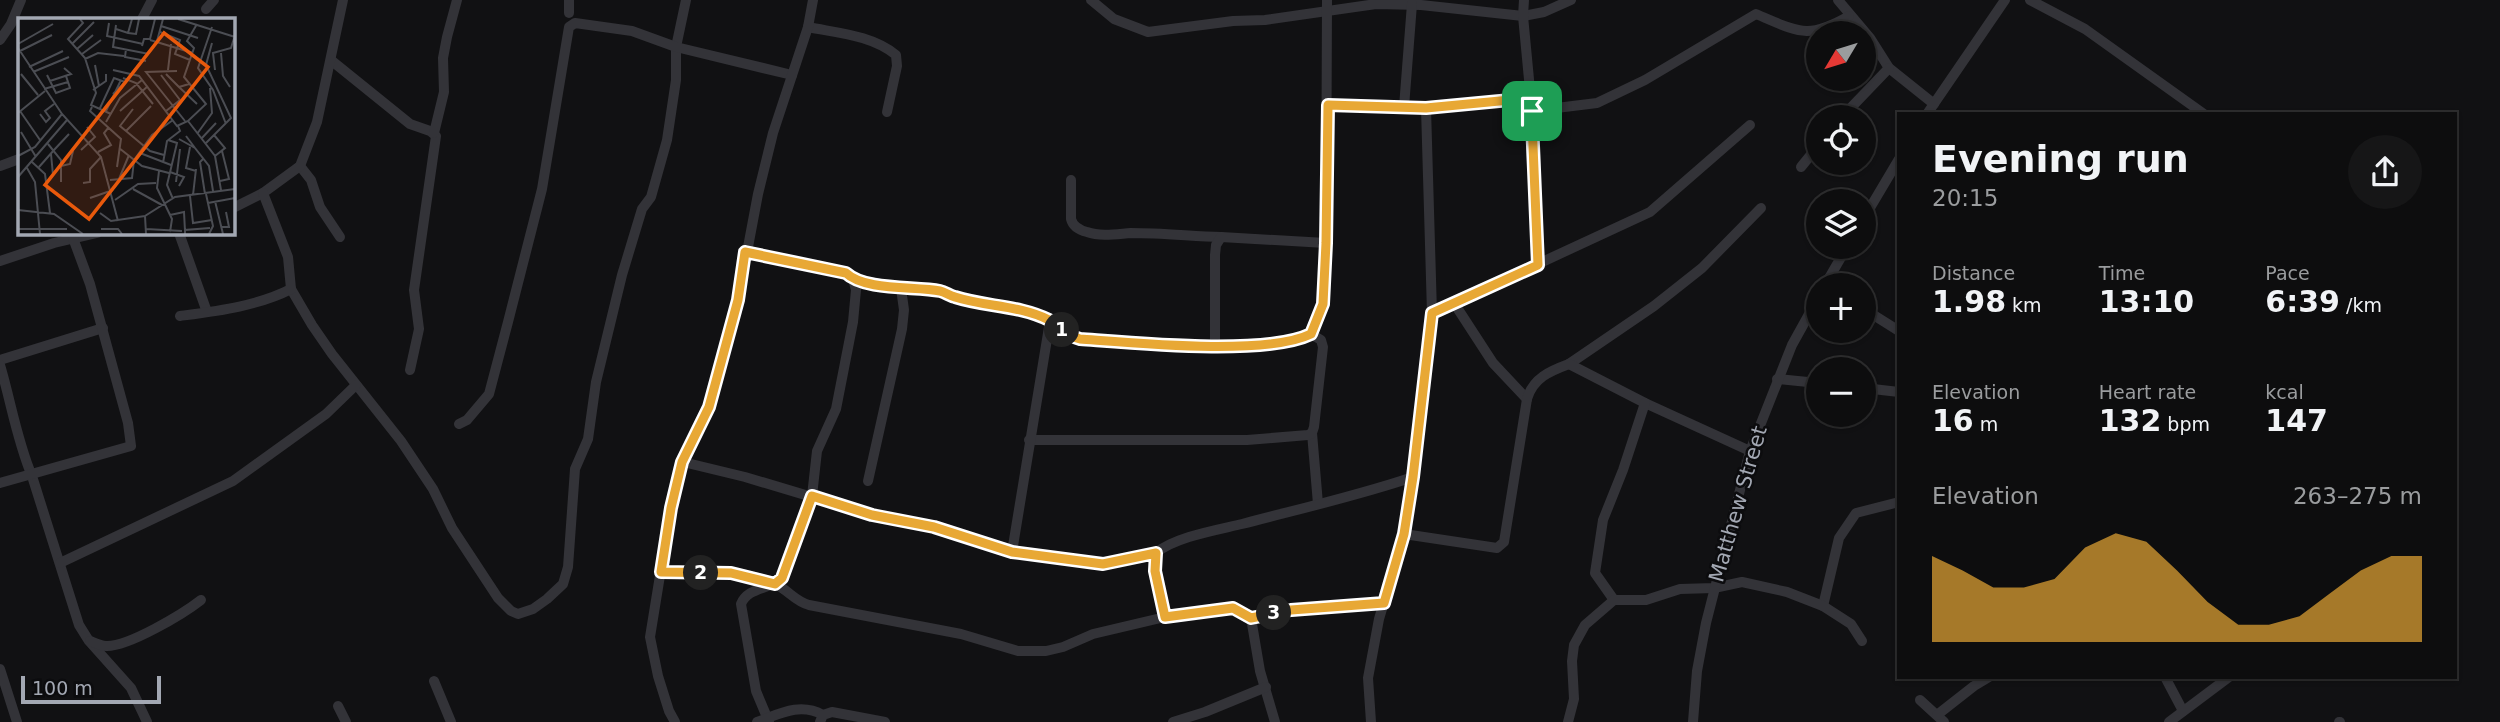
<!DOCTYPE html>
<html lang="en">
<head>
<meta charset="utf-8">
<style>
	:root { --surface:#0d0d0e; --page:#161617; --text:#f1f3f6; --muted:#9a9c9e; --line:#2d2d2e; --accent:#e8a835 }
	body { margin:0; font-family:"DejaVu Sans",sans-serif; background:var(--page); color:var(--text); height:100vh; display:flex; flex-direction:column; font-size:26px; white-space:nowrap }
	* { box-sizing:border-box; margin:0 }
	p { font-size:23px; color:var(--muted) }
	.icon { flex:none; width:38px; height:38px; fill:none; stroke:currentColor; stroke-width:2; stroke-linecap:round; stroke-linejoin:round }
	.map { position:relative; flex:1; overflow:hidden }
	.sheet { position:absolute; left:1897px; top:112px; width:560px; height:567px; display:flex; flex-direction:column; background:var(--surface); border-radius:0px; box-shadow:0 2px 5px #0004,0 0 0 2px var(--line) }
	.sheet>* { flex:none }
	.needle { width:46px; rotate:232deg }
	.fabs { position:absolute; left:1806px; top:21px; display:grid; gap:14px }
	.fabs a { display:grid; place-items:center; width:70px; height:70px; border-radius:50%; background:var(--surface); box-shadow:0 2px 5px #0004,0 0 0 2px var(--line); font-size:35px }
	.scale { position:absolute; left:21px; bottom:18px; width:140px; box-sizing:border-box; padding-left:7px; border:4px solid #a3a8b3; border-top:0; font-size:19px; line-height:24px; white-space:nowrap; color:#a3a8b3; -webkit-text-stroke:5px #0c0c0e; paint-order:stroke }
	.pin { position:absolute; display:grid; place-items:center; width:60px; height:60px; color:#fff; margin:-30px; border-radius:14px; box-shadow:0 4px 10px #0006 }
	.km { position:absolute; width:35px; height:35px; margin:-18px; border-radius:50%; background:#222; color:#fff; font-size:19px; line-height:35px; text-align:center }
	.round { display:grid; place-items:center; flex:none; width:74px; height:74px; border-radius:37px; background:var(--page) }
	.headline { display:flex; align-items:center; justify-content:space-between; height:119px; padding:0 35px }
	h1 { font-size:38px; font-weight:700; line-height:52px }
	.stats { display:grid; grid-template-columns:repeat(3,1fr); gap:10px; height:119px; padding:7px 35px }
	.stats div { display:grid; align-content:center }
	.stats b { font-size:30px; font-weight:700 }
	.stats small { font-size:19px; font-weight:400 }
	.stats p { font-size:19px }
	.chart { height:196px; padding:14px 35px }
	.chart p { display:flex; justify-content:space-between }
	.chart svg { width:100%; height:126px; margin-top:7px; fill:var(--accent); opacity:.7 }
	.map>svg:first-child { display:block }
</style>
</head>
<body>
<div class="map">
<svg width="2500" height="722" viewBox="0 0 2500 722">
	<rect width="100%" height="100%" fill="#111113"/>
	<g fill="none" stroke-linecap="round" stroke-linejoin="round">
		<g stroke="#333338" stroke-width="10">
			<path d="M 1091,0 L 1114,19 L 1148,32 L 1233,21 L 1265,20 L 1376,4 L 1421,5 L 1523,16 L 1544,12 L 1571,0"/>
			<path d="M 1524,0 L 1523,16 L 1532,111 L 1538,265"/>
			<path d="M 1838,0 L 1870,38 L 1889,68 L 1934,104"/>
			<path d="M 2030,0 L 2085,29 L 2204,114"/>
			<path d="M 206,9 L 214,0"/>
			<path d="M 569,13 L 569,0"/>
			<path d="M 142,19 L 152,0"/>
			<path d="M 808,27 C 837,33 872,35 896,55 L 897,66 L 887,112"/>
			<path d="M 0,40 L 11,24 L 21,0"/>
			<path d="M 332,61 L 410,124 L 430,131 L 436,136 L 414,290 L 419,329 L 410,370"/>
			<path d="M 1328,105 L 1426,108 L 1531,98"/>
			<path d="M 1404,107 L 1412,4"/>
			<path d="M 1426,108 L 1432,313"/>
			<path d="M 1532,111 L 1597,103 L 1645,80 L 1756,14 C 1799,32 1807,40 1849,16"/>
			<path d="M 1927,114 L 2005,0"/>
			<path d="M 1842,117 L 1889,68"/>
			<path d="M 434,133 L 444,92 L 443,58 L 447,37 L 457,0"/>
			<path d="M 0,166 L 19,159"/>
			<path d="M 300,166 L 311,180 L 320,207 L 340,237"/>
			<path d="M 1801,167 L 1818,146"/>
			<path d="M 1071,180 L 1071,219 C 1073,227 1079,230 1087,232 C 1101,237 1117,234 1131,233 C 1161,233 1191,236 1221,237"/>
			<path d="M 233,208 L 263,193 L 300,166 L 317,122 L 343,0"/>
			<path d="M 1864,218 L 1899,159"/>
			<path d="M 179,233 L 207,312"/>
			<path d="M 745,252 L 847,273 L 853,279 L 856,290 L 853,322 L 836,409 L 817,451 L 812,496 L 782,578 C 769,590 748,587 741,604 L 756,691 L 769,722"/>
			<path d="M 0,261 L 54,243 L 97,233"/>
			<path d="M 853,279 L 901,288 L 942,291 L 955,297 L 1015,308 L 1050,321 L 1067,335 L 1080,339 L 1139,343 L 1239,345 L 1288,341 L 1311,334 L 1323,304 L 1326,243 L 1327,0"/>
			<path d="M 1825,285 L 1847,247"/>
			<path d="M 291,289 L 312,325 L 332,354 L 401,441 L 433,489 L 452,528 L 498,598 L 511,611 L 518,614 L 533,609 L 547,599 L 563,584 L 568,567 L 575,469 L 588,439 L 596,382 L 622,275 L 642,209 L 651,197 L 667,140 L 676,80 L 676,47 L 686,0"/>
			<path d="M 1454,303 L 1493,363 L 1527,399"/>
			<path d="M 1864,309 L 1899,331"/>
			<path d="M 180,316 C 217,311 258,306 291,289 L 288,257 L 263,193"/>
			<path d="M 1215,345 L 1215,255 L 1216,245 L 1221,237 L 1326,243"/>
			<path d="M 0,360 L 103,328"/>
			<path d="M 1569,364 L 1654,306 L 1702,268 L 1761,208"/>
			<path d="M 0,365 C 11,402 17,441 32,476 L 79,625 L 89,641 L 131,688 L 147,722"/>
			<path d="M 1777,379 L 1818,383"/>
			<path d="M 1864,388 L 1899,392"/>
			<path d="M 459,424 L 467,420 L 489,394 L 508,322 L 542,189 L 569,27 L 575,23 L 632,31 L 676,47 L 792,75"/>
			<path d="M 1312,433 L 1318,504"/>
			<path d="M 1029,440 L 1247,440 L 1308,435 L 1312,433 L 1314,427 L 1323,347 L 1321,340 L 1311,334"/>
			<path d="M 683,462 L 745,477 L 872,515 L 934,527 L 1012,552 L 1103,564 L 1156,553"/>
			<path d="M 868,481 L 902,329 L 904,310 L 901,288"/>
			<path d="M 0,483 L 131,446 L 128,423 L 90,284 L 73,238"/>
			<path d="M 1404,534 L 1497,548 L 1504,542 L 1527,399 C 1533,378 1550,371 1569,364 L 1645,403 L 1750,451"/>
			<path d="M 1012,552 L 1050,321"/>
			<path d="M 60,563 L 233,481 L 326,414 L 356,385"/>
			<path d="M 661,572 C 694,572 748,570 777,585 C 789,591 795,601 809,605 L 961,634 L 1018,651 L 1046,651 L 1063,647 L 1093,634 L 1165,617 L 1233,608 L 1251,618 L 1338,605 L 1384,602"/>
			<path d="M 1614,600 L 1595,573 L 1603,520 L 1623,470 L 1645,403"/>
			<path d="M 1823,606 L 1839,538 L 1856,513 L 1899,502"/>
			<path d="M 1165,617 L 1155,571 L 1156,553 C 1175,537 1217,530 1242,524 C 1299,509 1357,496 1413,477"/>
			<path d="M 1251,618 L 1260,671 L 1275,722"/>
			<path d="M 90,641 C 95,643 101,646 106,646 C 128,647 183,614 201,600"/>
			<path d="M 0,669 L 17,722"/>
			<path d="M 2165,677 L 2183,711"/>
			<path d="M 434,681 L 451,722"/>
			<path d="M 1920,700 L 1944,722"/>
			<path d="M 338,706 L 346,722"/>
			<path d="M 1937,715 L 1974,686 L 1989,677"/>
			<path d="M 675,722 L 669,711 L 658,676 L 650,637 L 671,508 L 683,462 L 709,407 L 723,356 L 738,300 L 758,194 L 773,133 L 808,27 L 813,0"/>
			<path d="M 757,722 C 779,714 800,702 823,715"/>
			<path d="M 820,722 L 823,715 L 832,712 L 885,722"/>
			<path d="M 1173,722 L 1205,712 L 1266,687"/>
			<path d="M 1371,722 L 1368,678 L 1379,619 L 1404,534 L 1413,477 L 1432,313 L 1650,212 L 1750,125"/>
			<path d="M 1568,722 L 1574,699 L 1572,661 L 1574,645 L 1585,625 L 1614,600 L 1646,600 L 1680,589 L 1714,588 L 1742,582 L 1787,592 L 1823,606 L 1851,624 L 1862,641"/>
			<path d="M 1693,722 L 1697,671 L 1706,623 L 1750,451 L 1792,345 L 1818,298"/>
			<path d="M 2169,722 L 2229,677"/>
			<path d="M 2339,722 L 2340,722"/>
		</g>
	</g>
	<g fill="none" stroke-linecap="round" stroke-linejoin="round">
		<defs>
			<path id="route" d="M 1531,98 L 1538,265 L 1432,313 L 1413,477 L 1404,534 L 1384,603 L 1291,610 L 1251,618 L 1233,608 L 1165,617 L 1155,571 L 1156,553 L 1103,564 L 1012,552 L 934,527 L 872,515 L 812,496 L 782,578 L 775,584 L 731,573 L 661,572 L 671,508 L 682,462 L 709,407 L 738,300 L 745,252 L 846,273 C 865,291 915,286 940,291 C 945,292 950,296 955,297 C 986,307 1019,305 1049,320 C 1061,327 1066,335 1080,339 C 1134,343 1266,356 1311,334 L 1323,304 L 1326,243 L 1328,105 L 1426,108 Z"/>
		</defs>
		<use href="#route" stroke="#fff" stroke-width="14"/>
		<use href="#route" stroke="#e8a835" stroke-width="9"/>
	</g>
	<g text-anchor="middle" dominant-baseline="central" stroke-width="5" stroke-linejoin="round" paint-order="stroke">
		<g font-size="21" fill="#a3a8b3" stroke="#0c0c0e">
			<text transform="translate(1738 504) rotate(-74)">Matthew Street</text>
		</g>
	</g>
	<g transform="translate(18 18)">
		<rect width="217" height="217" fill="#111113"/>
		<path fill="none" stroke="#4b4d53" stroke-width="2" d="M 62,1 L 65,5 L 50,21 L 67,40 L 78,75 L 73,87 L 93,96M 160,1 L 217,19M 91,5 L 89,18 L 125,26M 98,7 L 95,29 L 131,36M 143,8 L 180,20M 194,9 L 180,50 L 195,72 L 208,106M 98,11 L 110,15 L 114,1M 142,14 L 162,22 L 157,36 L 172,42M 110,15 L 118,16 L 121,1M 132,22 L 175,35M 139,23 L 145,1M 0,26 L 35,6M 54,26 L 76,4M 124,28 L 126,21 L 132,21 L 137,1M 0,30 L 44,96 L 83,139 L 100,203M 59,31 L 75,17M 108,31 L 107,39 L 128,43M 2,33 L 34,17M 203,35 L 205,58 L 212,69M 64,36 L 83,22M 67,41 L 80,35 L 106,38M 77,47 L 81,68M 11,49 L 45,33M 95,52 L 121,58 L 159,108 L 170,103 L 188,86 L 166,59 L 176,30 L 169,23 L 179,6M 150,52 L 153,26M 197,52 L 195,35 L 213,30 L 217,17M 159,53 L 128,54 L 167,103M 15,54 L 51,39M 3,56 L 20,77M 148,56 L 161,69 L 171,66M 29,57 L 38,75 L 52,70 L 48,58M 143,57 L 162,82 L 148,93M 105,60 L 118,65 L 135,86M 32,63 L 53,56 L 46,50M 161,69 L 179,86M 26,71 L 50,64M 75,72 L 88,63 L 88,56M 133,88 L 108,113 L 132,133 L 146,137M 74,89 L 72,93 L 103,121 L 99,149M 82,90 L 96,60 L 107,64 L 95,76M 2,93 L 22,122M 88,93 L 103,62M 102,93 L 130,68M 0,95 L 27,73M 22,96 L 28,104 L 32,100 L 27,93 L 36,86M 170,103 L 197,138 L 203,172M 88,104 L 102,80 L 124,62M 108,113 L 102,108 L 115,91M 3,114 L 18,139M 179,116 L 194,95 L 192,70M 196,117 L 207,130 L 197,138M 161,121 L 177,130 L 168,118M 183,121 L 198,105M 150,122 L 159,125 L 149,167 L 155,181M 30,126 L 43,142 L 43,164M 187,126 L 213,100 L 188,47 L 194,25M 172,129 L 168,150 L 178,153M 101,130 L 124,148 L 151,155M 177,130 L 191,148 L 195,173M 36,132 L 51,116M 63,132 L 77,119 L 69,109M 80,134 L 93,127 L 86,115 L 91,109M 122,135 L 153,147M 33,136 L 35,157M 0,138 L 17,129 L 44,96M 186,140 L 182,144 L 187,176M 14,144 L 27,156 L 32,195M 145,145 L 149,123 L 162,113 L 160,108M 43,148 L 52,146 L 55,133M 21,149 L 36,132M 9,150 L 17,164 L 22,216M 141,153 L 139,170 L 154,201 L 152,214M 152,154 L 166,159 L 161,168M 0,159 L 49,102M 101,161 L 111,137M 92,162 L 114,160 L 116,142 L 134,117 L 155,102M 202,163 L 211,161 L 204,133M 158,164 L 162,131M 65,165 L 72,164 L 72,151 L 83,139M 115,171 L 144,187M 188,176 L 195,208 L 191,216M 175,177 L 178,151M 172,178 L 175,205 L 194,202M 72,180 L 95,172M 97,182 L 120,166 L 138,165M 197,183 L 205,216M 190,185 L 217,180M 0,192 L 36,196 L 65,216M 82,195 L 93,203 L 127,198M 152,197 L 166,194 L 167,213M 204,209 L 211,209 L 208,194M 0,211 L 49,211M 83,211 L 100,211 L 104,216M 128,211 L 164,213M 128,216 L 127,198 L 157,179 L 217,171M 167,216 L 167,212 L 192,210"/>
		<path fill="#e8590c" fill-opacity="0.15" stroke="#e8590c" stroke-width="3.5" d="M 146,15 L 190,49 L 71,201 L 27,167 Z"/>
		<rect width="217" height="217" fill="none" stroke="#a3a8b3" stroke-width="3.5"/>
	</g>
</svg>
<div class="fabs">
<a><svg class="needle" viewBox="-14 -14 28 28"><path d="M0-13l5 13h-10z" fill="#e53935"/><path d="M0 13l5-13h-10z" fill="#9a9c9e"/></svg></a>
<a><svg class="icon" aria-label="locate" viewBox="0 0 24 24"><circle cx="12" cy="12" r="6"/><path d="M12 2v4M12 18v4M2 12h4M18 12h4"/></svg></a>
<a><svg class="icon" aria-label="layers" viewBox="0 0 24 24"><path d="M12 4l9 5-9 5-9-5zM3 14l9 5 9-5"/></svg></a>
<a>+</a>
<a>−</a>
</div>
<div class="scale">100 m</div>
<div class="pin" style="left:1532px;top:111px;background:#1e9e55"><svg class="icon" aria-label="arrive" viewBox="0 0 24 24"><path d="M6 21V4h12l-3 4 3 4H6"/></svg></div>
<b class="km" style="left:1062px;top:330px">1</b>
<b class="km" style="left:701px;top:573px">2</b>
<b class="km" style="left:1274px;top:613px">3</b>
<section class="sheet">
<div class="headline"><div><h1>Evening run</h1><p>20:15</p></div><a class="round"><svg class="icon" aria-label="share" viewBox="0 0 24 24"><path d="M12 15V3M7 8l5-5 5 5M5 13v7h14v-7"/></svg></a></div>
<div class="stats">
<div><p>Distance</p><b>1.98<small> km</small></b></div>
<div><p>Time</p><b>13:10</b></div>
<div><p>Pace</p><b>6:39<small> /km</small></b></div>
</div>
<div class="stats">
<div><p>Elevation</p><b>16<small> m</small></b></div>
<div><p>Heart rate</p><b>132<small> bpm</small></b></div>
<div><p>kcal</p><b>147</b></div>
</div>
<div class="chart"><p><span>Elevation</span>263–275 m</p>
<svg viewBox="0 0 160 44" preserveAspectRatio="none"><path d="M0 44V14L10 19L20 25L30 25L40 22L50 11L60 6L70 9L80 19L90 30L100 38L110 38L120 35L130 27L140 19L150 14L160 14V44z"/></svg>
</div>
</section>
</div>
</body>
</html>
